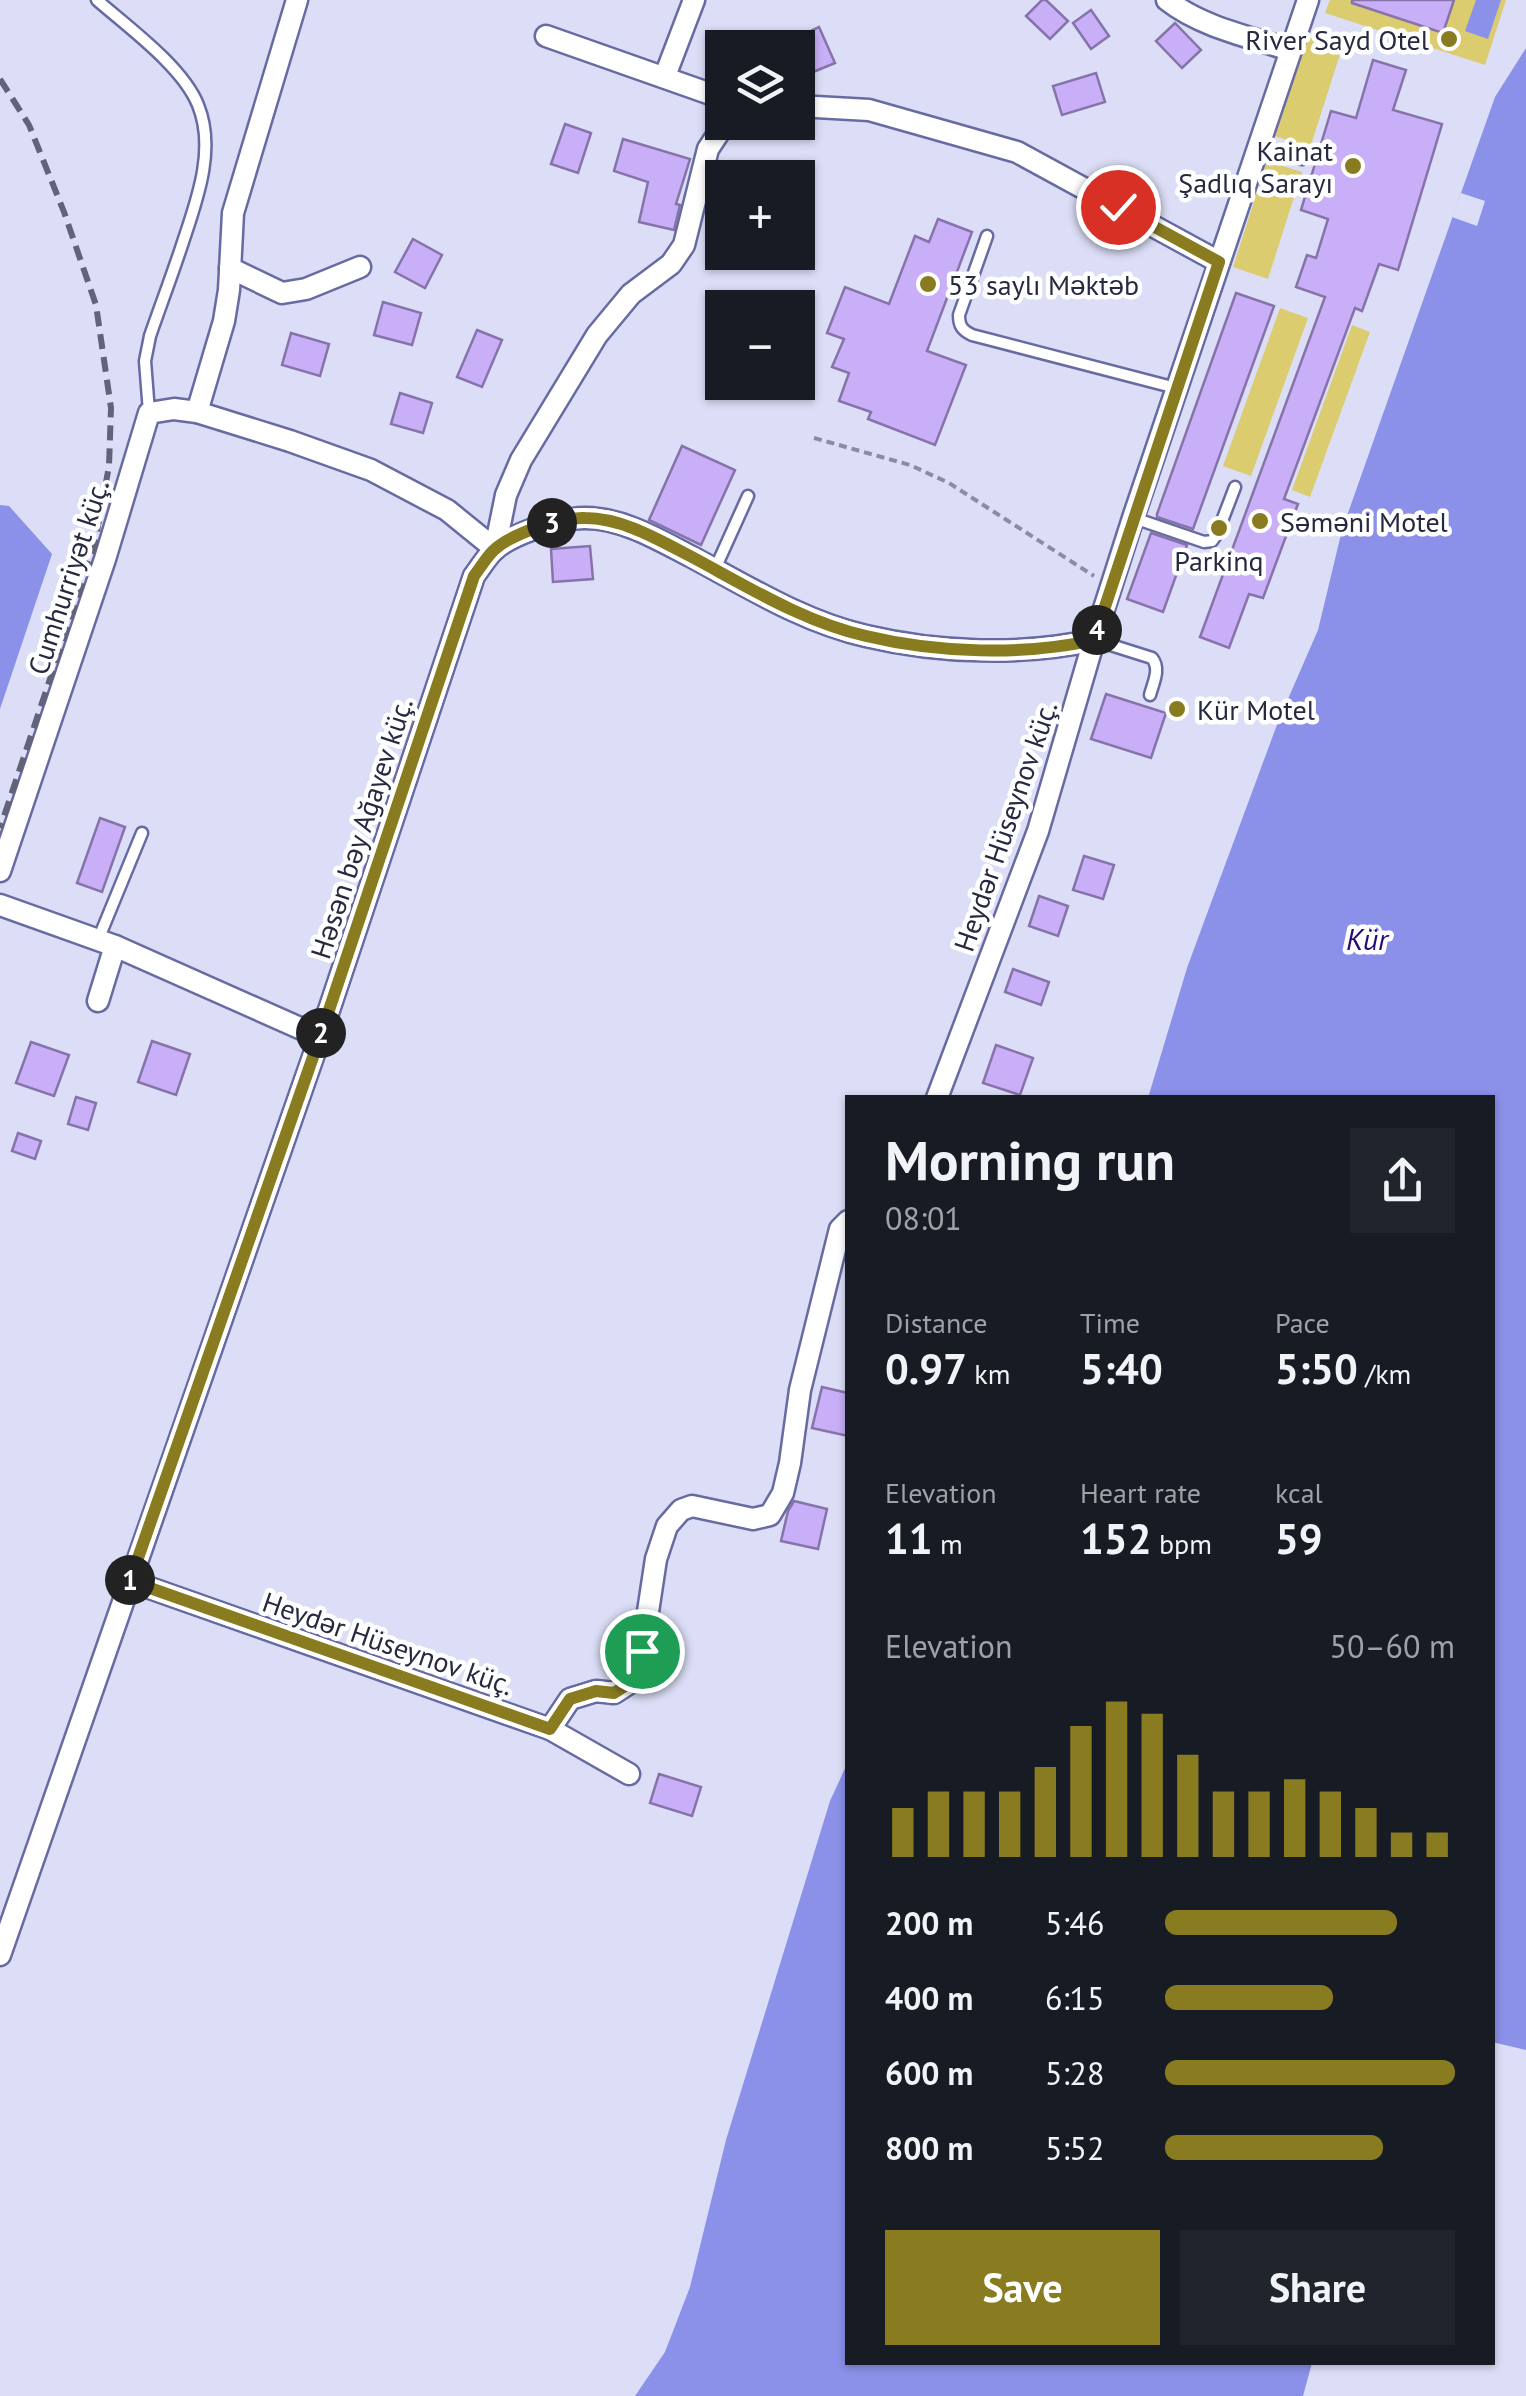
<!DOCTYPE html>
<html lang="en">
<head>
<meta charset="utf-8">
<style>
	:root { --surface:#171b24; --page:#20242c; --text:#f1f3f6; --muted:#9ea1a6; --accent:#897b20 }
	body { margin:0; font-family:"PT Sans",sans-serif; background:var(--page); color:var(--text); height:100vh; display:flex; flex-direction:column; font-size:38px; white-space:nowrap }
	* { box-sizing:border-box; margin:0 }
	p { font-size:32px; color:var(--muted) }
	.icon { flex:none; width:55px; height:55px; fill:none; stroke:currentColor; stroke-width:2; stroke-linecap:round; stroke-linejoin:round }
	.map { position:relative; flex:1; overflow:hidden }
	.drawer { position:absolute; left:845px; top:1095px; width:650px; height:1270px; display:flex; flex-direction:column; background:var(--surface); border-radius:0px; box-shadow:0 2px 8px #0004 }
	.drawer>* { flex:none }
	.buttons { position:absolute; left:705px; top:30px; display:grid; gap:20px }
	.buttons a { display:grid; place-items:center; width:110px; height:110px; border-radius:0px; background:var(--surface); box-shadow:0 2px 8px #0004; font-size:50px }
	.pin { position:absolute; display:grid; place-items:center; width:85px; height:85px; color:#fff; margin:-42px; border:5px solid #fff; border-radius:50%; box-shadow:0 2px 10px #0007 }
	.km { position:absolute; width:50px; height:50px; margin:-25px; border-radius:50%; background:#222; color:#fff; font-size:28px; line-height:50px; text-align:center }
	.round { display:grid; place-items:center; flex:none; width:105px; height:105px; border-radius:0px; background:var(--page) }
	.summary { display:flex; align-items:center; justify-content:space-between; height:170px; padding:0 40px }
	h1 { font-size:55px; font-weight:700; line-height:75px }
	.metrics { display:grid; grid-template-columns:repeat(3,1fr); gap:15px; height:170px; padding:10px 40px }
	.metrics div { display:grid; align-content:center }
	.metrics b { font-size:42px; font-weight:700 }
	.metrics small { font-size:28px; font-weight:400 }
	.metrics p { font-size:28px }
	.chart { height:280px; padding:20px 40px }
	.chart p { display:flex; justify-content:space-between }
	.chart svg { width:100%; height:180px; margin-top:10px; stroke:var(--accent); stroke-width:6 }
	.button { display:flex; gap:20px; margin-top:auto; padding:20px 40px }
	.button a { flex:1; height:115px; border-radius:0px; background:var(--accent); color:#fff; font-size:40px; font-weight:700; line-height:115px; text-align:center }
	.button a+a { background:var(--page); color:var(--text) }
	ul { padding:0 40px; list-style:none; font-size:32px }
	li { display:grid; grid-template-columns:160px 120px 1fr; align-items:center; height:75px }
	li i { height:25px; border-radius:12px; background:var(--accent) }
	.map>svg:first-child { display:block }
</style>
</head>
<body>
<div class="map">
<svg width="1526" height="2396" viewBox="0 0 1526 2396">
	<rect width="100%" height="100%" fill="#dbdef6"/>
	<g fill="#dbcc70">
		<path d="M 1330,0 L 1506,0 L 1485,65 L 1325,13 Z"/>
		<path d="M 1308,37 L 1342,48 L 1310,148 L 1275,136 Z"/>
		<path d="M 1267,161 L 1302,172 L 1268,279 L 1233,267 Z"/>
		<path d="M 1280,308 L 1308,318 L 1251,476 L 1223,466 Z"/>
		<path d="M 1352,325 L 1370,332 L 1310,497 L 1292,490 Z"/>
	</g>
	<g fill="#8b90e9">
		<path d="M 1476,0 L 1501,0 L 1488,39 L 1465,31 Z"/>
		<path d="M 1526,48 L 1526,2050 L 1492,2042 L 1492,1098 L 1148,1098 L 1187,968 L 1208,911 L 1278,722 L 1318,630 L 1342,530 L 1461,193 L 1495,97 Z"/>
		<path d="M 0,505 L 9,506 L 52,554 L 0,709 Z"/>
		<path d="M 847,1764 L 848,2362 L 1312,2363 L 1303,2396 L 635,2396 L 665,2352 L 690,2287 L 726,2140 L 830,1801 Z"/>
	</g>
	<path fill="#dbdef6" d="M 1461,193 L 1485,201 L 1477,226 L 1452,217 Z"/>
	<g fill="#c9aff8" stroke="#8673aa" stroke-width="2.5">
		<path d="M 1042,0 L 1046,0 L 1068,21 L 1050,39 L 1026,16 Z"/>
		<path d="M 1352,0 L 1454,0 L 1443,33 L 1352,3 Z"/>
		<path d="M 1091,10 L 1109,36 L 1091,49 L 1073,23 Z"/>
		<path d="M 1175,23 L 1201,50 L 1182,68 L 1156,41 Z"/>
		<path d="M 819,27 L 835,63 L 801,77 L 798,68 L 798,37 Z"/>
		<path d="M 1373,60 L 1406,70 L 1393,110 L 1442,124 L 1398,270 L 1379,264 L 1362,311 L 1355,308 L 1284,499 L 1298,504 L 1263,598 L 1249,594 L 1229,648 L 1200,637 L 1325,297 L 1296,287 L 1307,255 L 1316,258 L 1328,219 L 1301,210 L 1331,111 L 1356,118 Z"/>
		<path d="M 1096,73 L 1105,102 L 1062,115 L 1053,86 Z"/>
		<path d="M 565,124 L 591,133 L 578,173 L 551,164 Z"/>
		<path d="M 623,139 L 690,159 L 676,204 L 680,205 L 674,230 L 639,222 L 648,182 L 614,171 Z"/>
		<path d="M 938,219 L 972,232 L 927,351 L 966,365 L 935,445 L 868,419 L 871,412 L 839,401 L 849,373 L 832,367 L 844,339 L 827,333 L 845,287 L 889,304 L 915,236 L 929,242 Z"/>
		<path d="M 413,239 L 442,255 L 425,288 L 395,272 Z"/>
		<path d="M 1236,293 L 1274,306 L 1193,529 L 1157,517 L 1157,514 Z"/>
		<path d="M 383,302 L 421,313 L 412,345 L 374,335 Z"/>
		<path d="M 477,330 L 502,340 L 482,387 L 457,377 Z"/>
		<path d="M 291,333 L 329,344 L 320,376 L 282,365 Z"/>
		<path d="M 400,393 L 432,403 L 423,433 L 391,424 Z"/>
		<path d="M 682,446 L 735,470 L 701,545 L 649,520 Z"/>
		<path d="M 1151,533 L 1187,545 L 1163,612 L 1127,599 Z"/>
		<path d="M 590,546 L 593,579 L 553,582 L 551,549 Z"/>
		<path d="M 1106,694 L 1166,713 L 1151,758 L 1091,739 Z"/>
		<path d="M 100,818 L 125,827 L 102,892 L 77,883 Z"/>
		<path d="M 1084,856 L 1114,865 L 1103,899 L 1073,890 Z"/>
		<path d="M 1039,896 L 1068,906 L 1058,936 L 1029,926 Z"/>
		<path d="M 1013,969 L 1049,982 L 1041,1005 L 1005,992 Z"/>
		<path d="M 152,1041 L 190,1054 L 176,1095 L 138,1082 Z"/>
		<path d="M 31,1042 L 69,1055 L 54,1096 L 16,1083 Z"/>
		<path d="M 996,1045 L 1033,1058 L 1020,1095 L 983,1083 Z"/>
		<path d="M 76,1097 L 96,1103 L 88,1130 L 68,1124 Z"/>
		<path d="M 18,1133 L 41,1141 L 35,1159 L 12,1151 Z"/>
		<path d="M 822,1387 L 848,1393 L 848,1436 L 812,1428 Z"/>
		<path d="M 794,1501 L 827,1509 L 818,1549 L 781,1541 L 788,1511 Z"/>
		<path d="M 659,1774 L 701,1787 L 692,1816 L 650,1803 Z"/>
	</g>
	<g fill="none" stroke-linecap="round" stroke-linejoin="round">
		<defs>
			<g id="lane">
				<path d="M 97,0 C 128,27 183,67 198,105 C 217,151 195,205 181,248 C 171,278 160,307 150,336 L 145,361 L 149,412"/>
				<path d="M 1259,145 L 1302,159"/>
				<path d="M 987,236 L 959,315 C 959,326 962,330 972,335 L 1176,388"/>
				<path d="M 1134,518 L 1204,542 L 1212,541 L 1217,534 L 1235,487"/>
				<path d="M 715,569 L 748,496"/>
				<path d="M 1095,640 L 1152,658 C 1161,669 1153,683 1150,695"/>
				<path d="M 98,940 L 142,833"/>
			</g>
			<g id="street">
				<path d="M 1167,0 C 1201,27 1250,37 1290,50"/>
				<path d="M 546,36 L 722,98"/>
				<path d="M 665,76 L 694,0"/>
				<path d="M 798,106 L 869,110 L 1017,152 L 1219,262"/>
				<path d="M 230,268 L 282,293 L 306,289 L 360,267"/>
				<path d="M 197,412 L 224,321 L 229,290 L 233,213 L 297,0"/>
				<path d="M 0,871 L 105,559 L 149,413 L 174,409 L 197,412 L 290,441 L 371,470 L 447,510 L 495,549 L 506,495 L 521,460 L 597,335 L 631,294 L 671,264 L 684,245 L 708,149 L 726,122"/>
				<path d="M 0,905 L 115,946 L 320,1037"/>
				<path d="M 98,1001 L 115,946"/>
				<path d="M 937,1098 L 1038,831 L 1094,640 L 1133,518 L 1308,0"/>
				<path d="M 130,1581 L 550,1729 L 570,1699 L 596,1691 L 614,1693 L 631,1682 L 642,1651 L 656,1559 L 667,1526 L 681,1510 L 692,1506 L 753,1519 L 770,1515 L 783,1493 L 790,1463 L 800,1390 L 840,1229 L 848,1221"/>
				<path d="M 550,1729 L 629,1774"/>
				<path d="M 0,1955 L 320,1037 L 474,576 C 480,568 486,558 493,551 C 510,534 561,518 585,518 C 623,518 659,540 692,557 C 748,587 804,622 866,636 C 938,653 1022,656 1094,640"/>
			</g>
		</defs>
		<use href="#lane" stroke="#676ba1" stroke-width="15"/>
		<use href="#street" stroke="#676ba1" stroke-width="25"/>
		<path stroke="#898ca4" stroke-width="4" stroke-dasharray="8 5" stroke-linecap="butt" d="M 814,438 L 910,465 L 949,483 L 1094,576"/>
		<use href="#lane" stroke="#fff" stroke-width="10"/>
		<use href="#street" stroke="#fff" stroke-width="20"/>
		<path stroke="#61637b" stroke-width="6" stroke-dasharray="15 8" stroke-linecap="butt" d="M 0,79 L 29,125 L 64,212 L 96,305 L 111,408 L 109,466 L 94,548 L 0,828"/>
	</g>
	<g fill="none" stroke-linecap="round" stroke-linejoin="round">
		<defs>
			<path id="route" d="M 642,1651 L 631,1682 L 614,1693 L 596,1691 L 570,1699 L 550,1729 L 130,1581 L 320,1037 L 474,576 C 480,568 486,558 493,551 C 510,534 561,517 585,518 C 623,518 659,540 692,557 C 748,587 804,622 866,636 C 937,653 1023,656 1094,640 L 1219,262 L 1118,207"/>
		</defs>
		<use href="#route" stroke="#fff" stroke-width="20"/>
		<use href="#route" stroke="#897b20" stroke-width="12"/>
	</g>
	<g fill="#897b20" stroke="#fff" stroke-width="4">
		<circle cx="1449" cy="39" r="10"/>
		<circle cx="1353" cy="166" r="10"/>
		<circle cx="928" cy="284" r="10"/>
		<circle cx="1260" cy="521" r="10"/>
		<circle cx="1219" cy="528" r="10"/>
		<circle cx="1177" cy="709" r="10"/>
	</g>
	<g text-anchor="middle" dominant-baseline="central" stroke-width="9" stroke-linejoin="round" paint-order="stroke">
		<g font-size="28" fill="#272940" stroke="#fff" text-anchor="start">
			<text x="1429" y="39" text-anchor="end">River Sayd Otel</text>
			<text x="1333" y="150" text-anchor="end">Kainat<tspan x="1333" dy="32">Şadlıq Sarayı</tspan></text>
			<text x="948" y="284">53 saylı Məktəb</text>
			<text x="1280" y="521">Səməni Motel</text>
			<text x="1219" y="560" text-anchor="middle">Parkinq</text>
			<text x="1197" y="709">Kür Motel</text>
		</g>
		<g font-size="28" fill="#272940" stroke="#fff">
			<text transform="translate(68 577) rotate(-72)">Cumhurriyət küç.</text>
			<text transform="translate(1005 826) rotate(-71)">Heydər Hüseynov küç.</text>
			<text transform="translate(361 828) rotate(-72)">Həsən bəy Ağayev küç.</text>
			<text transform="translate(388 1643) rotate(19)">Heydər Hüseynov küç.</text>
		</g>
		<g font-size="30" font-style="italic" fill="#240c77" stroke="#fff">
			<text x="1367" y="938">Kür</text>
		</g>
	</g>
</svg>
<div class="buttons">
<a><svg class="icon" aria-label="layers" viewBox="0 0 24 24"><path d="M12 4l9 5-9 5-9-5zM3 14l9 5 9-5"/></svg></a>
<a>+</a>
<a>−</a>
</div>
<div class="pin" style="left:642px;top:1651px;background:#1e9e55"><svg class="icon" aria-label="arrive" viewBox="0 0 24 24"><path d="M6 21V4h12l-3 4 3 4H6"/></svg></div>
<div class="pin" style="left:1118px;top:207px;background:#d93025"><svg class="icon" aria-label="check" viewBox="0 0 24 24"><path d="M5 12l5 5 9-10"/></svg></div>
<b class="km" style="left:130px;top:1580px">1</b>
<b class="km" style="left:321px;top:1033px">2</b>
<b class="km" style="left:552px;top:523px">3</b>
<b class="km" style="left:1097px;top:630px">4</b>
<section class="drawer">
<div class="summary"><div><h1>Morning run</h1><p>08:01</p></div><a class="round"><svg class="icon" aria-label="share" viewBox="0 0 24 24"><path d="M12 15V3M7 8l5-5 5 5M5 13v7h14v-7"/></svg></a></div>
<div class="metrics">
<div><p>Distance</p><b>0.97<small> km</small></b></div>
<div><p>Time</p><b>5:40</b></div>
<div><p>Pace</p><b>5:50<small> /km</small></b></div>
</div>
<div class="metrics">
<div><p>Elevation</p><b>11<small> m</small></b></div>
<div><p>Heart rate</p><b>152<small> bpm</small></b></div>
<div><p>kcal</p><b>59</b></div>
</div>
<div class="chart"><p><span>Elevation</span>50–60 m</p>
<svg viewBox="0 0 160 44" preserveAspectRatio="none"><path d="M5 44V32M15 44V28M25 44V28M35 44V28M45 44V22M55 44V12M65 44V6M75 44V9M85 44V19M95 44V28M105 44V28M115 44V25M125 44V28M135 44V32M145 44V38M155 44V38"/></svg>
</div>
<ul>
<li><b>200 m</b>5:46<i style="width:80%"></i></li>
<li><b>400 m</b>6:15<i style="width:58%"></i></li>
<li><b>600 m</b>5:28<i style="width:100%"></i></li>
<li><b>800 m</b>5:52<i style="width:75%"></i></li>
</ul>
<div class="button"><a>Save</a><a>Share</a></div>
</section>
</div>
</body>
</html>
